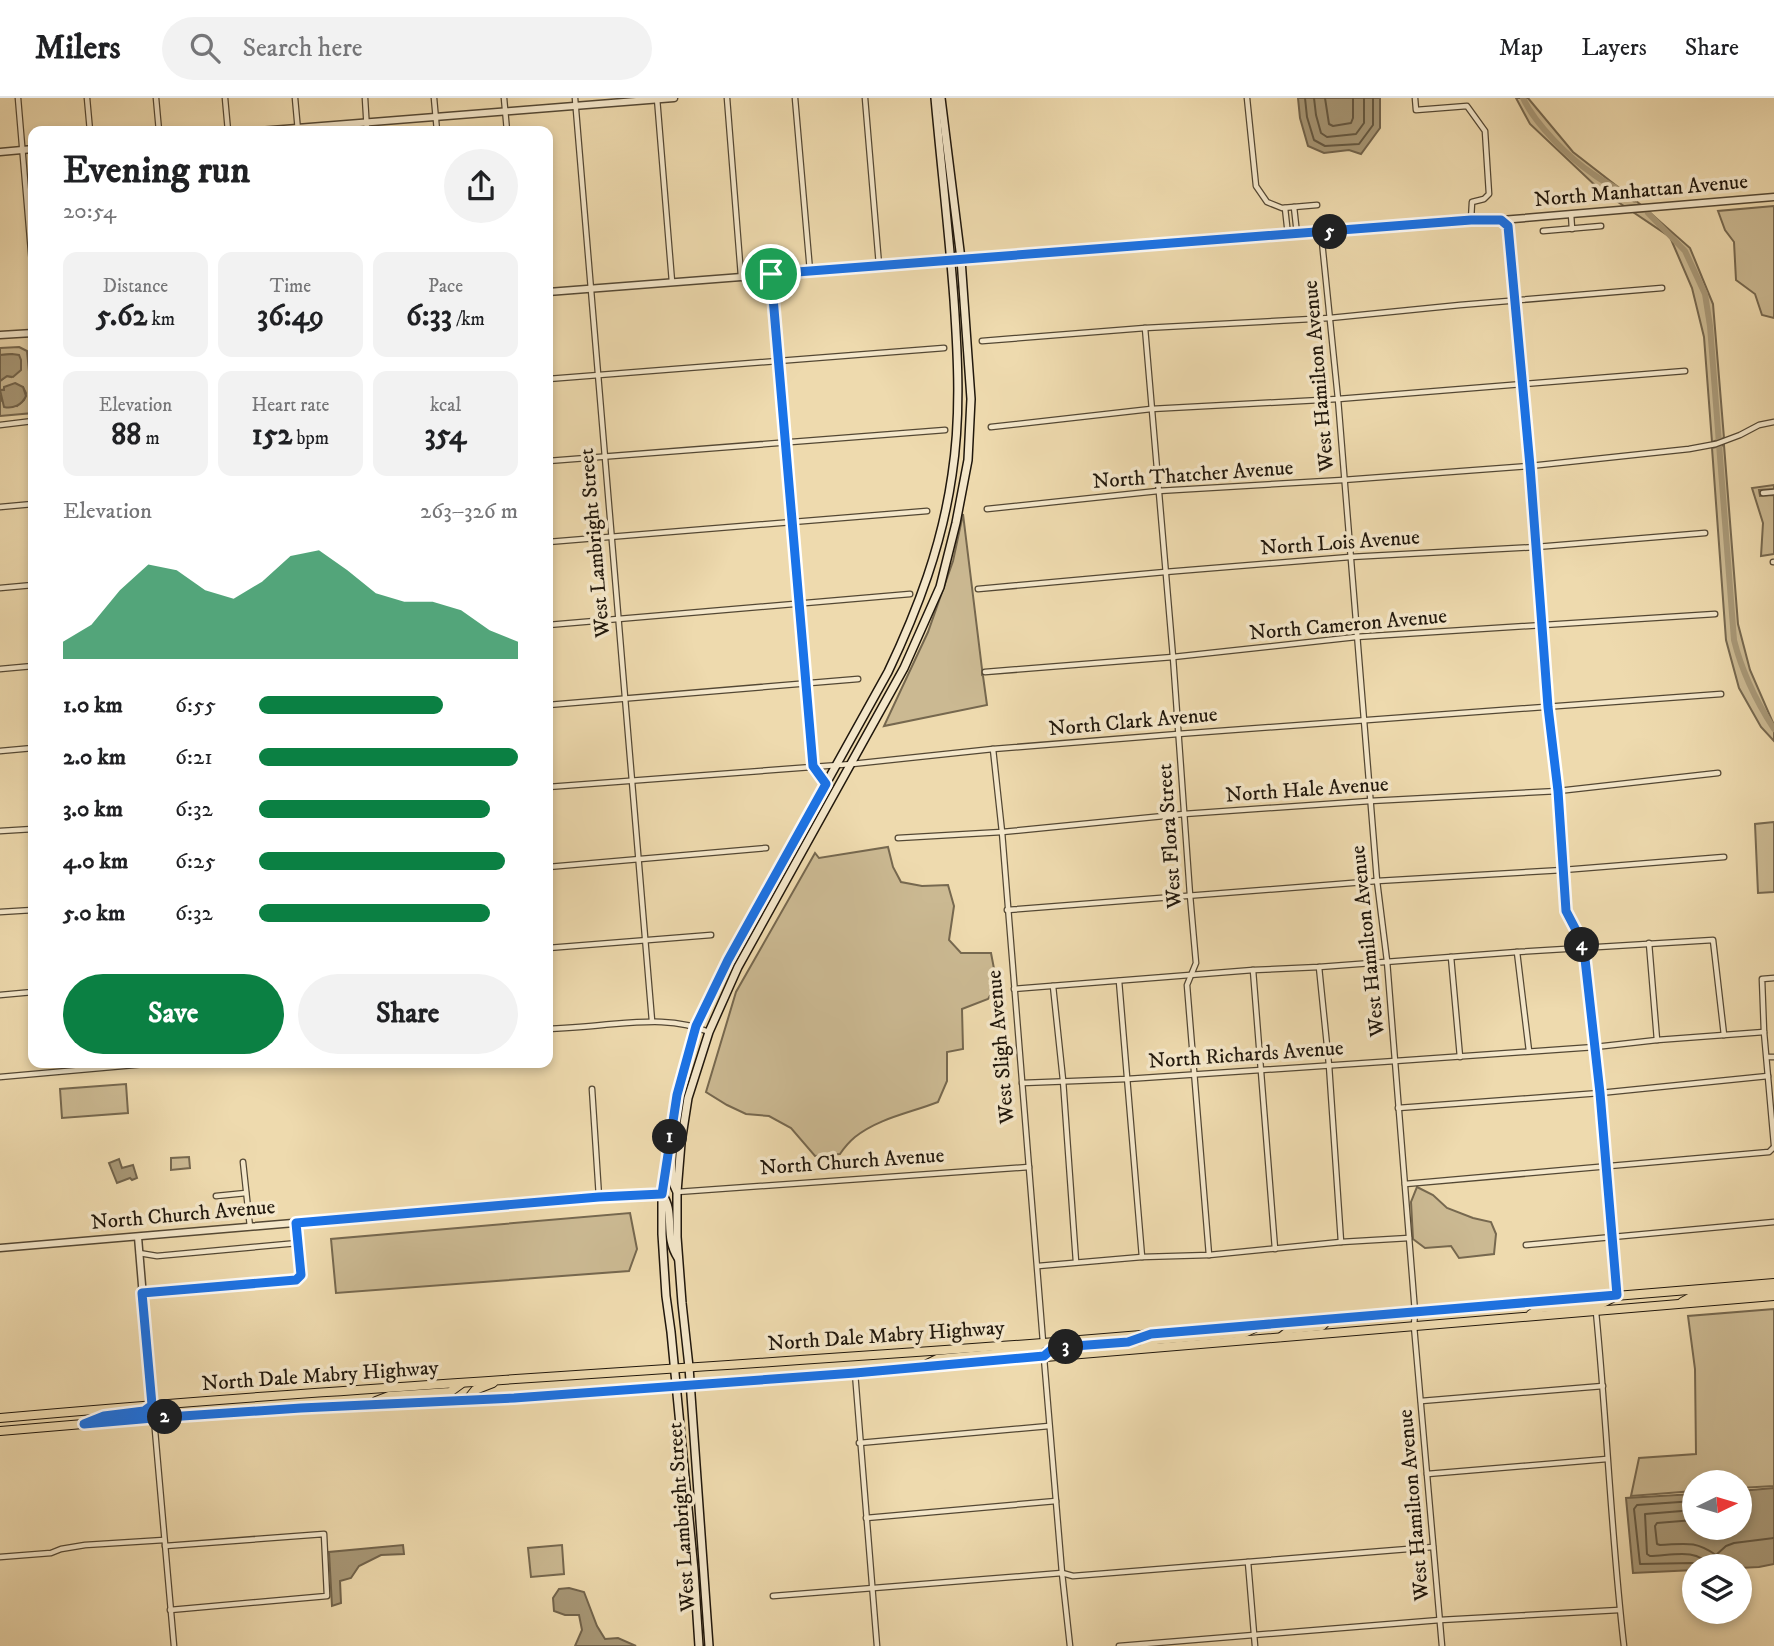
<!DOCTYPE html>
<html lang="en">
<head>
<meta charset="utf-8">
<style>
	:root { --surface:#fff; --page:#f2f2f2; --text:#202124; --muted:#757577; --line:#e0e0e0; --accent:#0b8043 }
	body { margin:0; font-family:"IM FELL DW Pica",serif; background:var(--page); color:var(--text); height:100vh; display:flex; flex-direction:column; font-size:26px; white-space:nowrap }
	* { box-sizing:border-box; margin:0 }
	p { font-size:23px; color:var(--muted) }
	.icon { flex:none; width:38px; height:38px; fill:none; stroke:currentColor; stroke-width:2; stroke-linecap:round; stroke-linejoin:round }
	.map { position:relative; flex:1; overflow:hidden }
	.drawer { position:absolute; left:28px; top:28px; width:525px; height:942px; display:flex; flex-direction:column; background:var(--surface); border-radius:14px; box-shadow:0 4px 10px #0003 }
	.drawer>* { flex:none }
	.needle { width:46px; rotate:85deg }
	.tools { position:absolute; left:1682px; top:1372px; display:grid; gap:14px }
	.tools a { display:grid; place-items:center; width:70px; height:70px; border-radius:50%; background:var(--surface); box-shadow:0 4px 10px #0003; font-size:35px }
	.pin { position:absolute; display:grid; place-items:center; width:60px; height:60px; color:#fff; margin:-30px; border:4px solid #fff; border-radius:50%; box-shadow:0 2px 7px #0007 }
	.km { position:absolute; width:35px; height:35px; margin:-18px; border-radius:50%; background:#222; color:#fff; font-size:19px; line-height:35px; text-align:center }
	.round { display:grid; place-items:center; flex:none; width:74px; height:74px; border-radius:37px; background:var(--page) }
	.summary { display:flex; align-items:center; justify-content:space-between; height:119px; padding:0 35px }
	h1 { font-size:38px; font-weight:700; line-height:52px }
	.stats { display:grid; grid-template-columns:repeat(3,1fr); gap:10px; height:119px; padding:7px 35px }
	.stats div { display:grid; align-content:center; border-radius:14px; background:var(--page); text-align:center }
	.stats b { font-size:30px; font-weight:700 }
	.stats small { font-size:19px; font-weight:400 }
	.stats p { font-size:19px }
	.chart { height:196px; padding:14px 35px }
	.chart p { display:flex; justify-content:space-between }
	.chart svg { width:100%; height:126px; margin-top:7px; fill:var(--accent); opacity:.7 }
	.cta { display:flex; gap:14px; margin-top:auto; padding:14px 35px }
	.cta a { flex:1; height:80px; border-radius:42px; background:var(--accent); color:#fff; font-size:28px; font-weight:700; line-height:80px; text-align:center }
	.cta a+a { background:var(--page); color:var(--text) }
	ul { padding:0 35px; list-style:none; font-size:23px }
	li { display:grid; grid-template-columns:112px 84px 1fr; align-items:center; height:52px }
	li i { height:18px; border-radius:9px; background:var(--accent) }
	header { display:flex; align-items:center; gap:42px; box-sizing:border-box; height:98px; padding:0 35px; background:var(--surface); border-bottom:2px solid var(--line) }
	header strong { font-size:33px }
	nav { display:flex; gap:38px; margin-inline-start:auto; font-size:24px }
	.search { width:490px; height:63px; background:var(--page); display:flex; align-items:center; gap:18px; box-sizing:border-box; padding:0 24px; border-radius:38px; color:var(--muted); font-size:26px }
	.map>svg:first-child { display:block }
</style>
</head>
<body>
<header>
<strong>Milers</strong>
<div class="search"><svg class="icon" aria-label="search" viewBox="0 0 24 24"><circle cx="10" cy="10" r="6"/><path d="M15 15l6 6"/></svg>Search here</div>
<nav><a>Map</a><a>Layers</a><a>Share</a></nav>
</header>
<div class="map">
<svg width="1774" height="1548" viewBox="0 0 1774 1548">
	<rect width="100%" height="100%" fill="#eedaae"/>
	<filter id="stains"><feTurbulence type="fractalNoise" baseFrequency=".00286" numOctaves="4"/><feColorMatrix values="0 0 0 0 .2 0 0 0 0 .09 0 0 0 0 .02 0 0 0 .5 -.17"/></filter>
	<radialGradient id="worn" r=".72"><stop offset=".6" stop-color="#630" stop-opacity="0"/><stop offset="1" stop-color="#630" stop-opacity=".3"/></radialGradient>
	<g fill="#cbb992" stroke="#76684f" stroke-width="2">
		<path d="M 1516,0 L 1528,0 L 1573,54 L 1641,107 L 1624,108 L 1600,92 L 1530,26 Z"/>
		<path d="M 1774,108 L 1774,220 L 1762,217 L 1755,196 L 1736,182 L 1734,144 L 1725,132 L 1718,113 Z"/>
		<path d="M 1648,113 L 1690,150 L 1713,206 L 1724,340 L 1712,344 L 1704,239 L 1692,190 L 1670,139 L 1633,114 Z"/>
		<path d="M 19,249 L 27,253 L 33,315 L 0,318 L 0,297 L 2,303 L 17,308 L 24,302 L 26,295 L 23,289 L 0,292 L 0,283 L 7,278 L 11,279 L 12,256 L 0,257 L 0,250 Z"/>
		<path d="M 1724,347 L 1738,526 L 1750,572 L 1774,627 L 1774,643 L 1761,629 L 1739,590 L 1726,542 L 1712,350 Z"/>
		<path d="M 1774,387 L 1774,391 L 1759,392 L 1760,398 L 1774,397 L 1774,456 L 1761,458 L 1763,425 L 1752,390 Z"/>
		<path d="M 963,416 L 982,571 L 982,577 L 983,578 L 987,607 L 884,628 L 928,534 L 953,463 Z"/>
		<path d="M 1774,724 L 1774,794 L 1758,795 L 1755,726 Z"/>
		<path d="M 888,749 L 893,769 L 901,784 L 922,788 L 948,787 L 954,808 L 949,842 L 961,855 L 991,855 L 997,886 L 988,901 L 962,911 L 963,951 L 947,954 L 947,983 L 938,1004 C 910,1015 879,1020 855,1039 C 849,1044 844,1050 840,1056 L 815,1058 L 791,1030 L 769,1018 L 746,1016 L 727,1007 L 706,994 L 736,894 L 815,755 L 819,760 Z"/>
		<path d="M 126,986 L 128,1015 L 62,1020 L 60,991 Z"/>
		<path d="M 189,1059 L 190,1070 L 171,1072 L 171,1060 Z"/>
		<path d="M 1417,1089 L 1433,1097 L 1447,1110 L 1473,1120 L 1491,1124 L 1496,1136 L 1494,1156 L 1459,1160 L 1451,1148 L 1425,1150 L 1413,1141 L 1411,1104 Z"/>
		<path d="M 630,1115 L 637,1151 L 629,1173 L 336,1195 L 331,1141 Z"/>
		<path d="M 1774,1211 L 1774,1388 L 1740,1390 L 1740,1384 L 1694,1384 L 1694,1393 L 1631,1398 L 1639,1360 L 1696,1356 L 1695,1271 L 1688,1218 Z"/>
		<path d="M 562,1447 L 564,1476 L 531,1479 L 528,1450 Z"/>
	</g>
	<g fill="#a89877" stroke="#72644c" stroke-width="2">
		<path d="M 1298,0 L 1380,0 L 1380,30 L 1361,56 L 1349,52 L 1324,55 L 1308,48 L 1300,20 Z"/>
		<path d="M 12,256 L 19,257 L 21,262 L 21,272 L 13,279 L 7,278 L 0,283 L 0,257 Z"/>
		<path d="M 15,285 L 23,289 L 26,298 C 22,307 13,311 4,309 L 0,292 L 4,292 L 4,289 Z"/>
		<path d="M 119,1061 L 122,1070 L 133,1067 L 137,1080 L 132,1082 L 130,1080 L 117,1085 L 109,1065 Z"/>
		<path d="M 1774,1390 L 1774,1466 L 1759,1469 L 1740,1470 L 1740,1468 L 1694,1468 L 1694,1472 L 1633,1475 L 1626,1400 L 1694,1396 L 1694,1430 L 1740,1430 L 1740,1393 Z"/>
		<path d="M 403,1447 L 404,1456 L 381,1457 L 359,1468 L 351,1480 L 340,1483 L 341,1505 L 332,1508 L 329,1454 Z"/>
		<path d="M 569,1490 L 584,1494 L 597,1528 L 605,1541 L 618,1540 L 636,1548 L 575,1548 L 582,1532 L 579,1517 L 565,1517 L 554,1513 L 553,1500 L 559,1491 Z"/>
	</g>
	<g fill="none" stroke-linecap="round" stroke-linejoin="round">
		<g stroke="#645842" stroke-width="2">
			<path d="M 1305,0 L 1307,19 L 1314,42 L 1325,48 L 1359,46 L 1373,27 L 1373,0"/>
			<path d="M 1314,0 L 1316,17 L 1321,35 L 1327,39 L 1356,36 L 1364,25 L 1364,0"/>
			<path d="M 1325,0 L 1329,26 L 1333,28 L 1351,25 L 1353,20 L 1353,0"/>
			<path d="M 1694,1403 L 1637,1407 L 1634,1411 L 1640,1466 L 1692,1465 L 1699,1468"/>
			<path d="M 1694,1412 L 1645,1416 L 1647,1456 L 1650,1458 C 1669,1458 1698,1449 1709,1468"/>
			<path d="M 1694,1422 L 1657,1425 L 1655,1428 L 1657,1446 L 1660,1447 C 1685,1446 1694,1442 1716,1457 L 1726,1448 L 1734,1445 L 1774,1440"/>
		</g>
		<g stroke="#a89877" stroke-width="6">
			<path d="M 1523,0 C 1535,26 1569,60 1593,76 C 1606,86 1622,92 1635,102"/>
			<path d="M 1648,115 L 1685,153 L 1705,196 L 1710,228 L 1734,542 C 1742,574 1756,603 1774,631"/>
		</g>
		<defs>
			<g id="minor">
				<path d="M 18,0 L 33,177"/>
				<path d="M 87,0 L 90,33"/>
				<path d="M 156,0 L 159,33"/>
				<path d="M 225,0 L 228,33"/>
				<path d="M 295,0 L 298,33"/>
				<path d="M 365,0 L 367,33"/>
				<path d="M 434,0 L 437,33"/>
				<path d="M 504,0 L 507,33"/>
				<path d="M 575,0 L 652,923"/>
				<path d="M 657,0 L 672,184"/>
				<path d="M 727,0 L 741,178"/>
				<path d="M 795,0 L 810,173"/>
				<path d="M 865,0 L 879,167"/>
				<path d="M 1247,0 L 1256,88 L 1267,104 L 1282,110 L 1317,107"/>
				<path d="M 1415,0 L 1416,12 L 1467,8 L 1485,33 L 1489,96 L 1484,101 L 1472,104 L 1471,122"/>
				<path d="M 1294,109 L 1297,136"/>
				<path d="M 1285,110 L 1288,137"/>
				<path d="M 1571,116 L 1572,131"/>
				<path d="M 1501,122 L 1508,128 L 1530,368 L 1548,609 L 1558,693 L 1567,813 L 1577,834 L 1583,850 L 1585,861 L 1600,995 L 1617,1197"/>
				<path d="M 1543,133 L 1601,128"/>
				<path d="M 1321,134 L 1338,301 L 1377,783 L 1387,863 L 1415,1214 L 1414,1228 L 1442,1548"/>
				<path d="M 771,176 L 813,668 L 826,686"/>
				<path d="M 1145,230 L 1173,559 L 1190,797 L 1196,865 L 1187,887 L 1209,1157"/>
				<path d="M 982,243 L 1145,230 L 1330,220 L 1460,207 L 1662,190"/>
				<path d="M 548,281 L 944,250"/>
				<path d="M 0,327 L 33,323"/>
				<path d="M 991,329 L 1151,311 L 1338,301 L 1685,273"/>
				<path d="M 548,363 L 945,332"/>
				<path d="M 1763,395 L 1774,394"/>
				<path d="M 0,409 L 33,406"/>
				<path d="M 987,411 L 1158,393 L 1343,382 L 1530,368 L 1689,351 L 1716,346 L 1740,337 L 1759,327 L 1774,324"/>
				<path d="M 548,444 L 927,413"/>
				<path d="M 1773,464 L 1774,464"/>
				<path d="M 0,490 L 33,487"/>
				<path d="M 978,491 L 1165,474 L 1350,459 L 1536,449 L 1705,435"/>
				<path d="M 548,527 L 910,496"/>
				<path d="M 0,571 L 33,568"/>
				<path d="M 985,574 L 1173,559 L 1356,539 L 1715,516"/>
				<path d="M 548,607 L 858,581"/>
				<path d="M 993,651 L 1002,734 L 1043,1244"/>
				<path d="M 0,653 L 33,650"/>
				<path d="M 548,689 L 852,666 L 993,651 L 1178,636 L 1721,596"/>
				<path d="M 0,733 L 33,731"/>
				<path d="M 898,740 L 1002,734 L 1184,716 L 1370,703 L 1558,693 L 1718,675"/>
				<path d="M 548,769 L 766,750"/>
				<path d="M 1007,812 L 1377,783 L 1563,772 L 1724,759"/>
				<path d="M 0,814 L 33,812"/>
				<path d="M 1649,845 L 1657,942"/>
				<path d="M 548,850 L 711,837"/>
				<path d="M 1517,854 L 1529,953"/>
				<path d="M 1451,859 L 1460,959"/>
				<path d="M 1319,869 L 1329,967 L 1341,1144"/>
				<path d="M 1253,872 L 1275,1151"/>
				<path d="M 1774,880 L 1762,881 L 1764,934 L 1774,1047"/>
				<path d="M 1119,883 L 1142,1159"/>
				<path d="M 1053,888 L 1063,982 L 1076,1164"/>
				<path d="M 1014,891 L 1253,872 L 1319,869 L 1517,854 L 1713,842 L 1724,937"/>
				<path d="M 0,897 L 33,894"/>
				<path d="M 548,931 C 566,930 584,929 602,927 C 639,924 674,919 709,934"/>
				<path d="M 1767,959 L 1774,959"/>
				<path d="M 0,979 L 168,964"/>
				<path d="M 1022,985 L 1127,981 L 1395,963 L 1595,949 L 1657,942 L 1764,934"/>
				<path d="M 592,991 L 599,1099"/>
				<path d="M 1398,1010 L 1600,995 L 1768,978"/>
				<path d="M 243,1064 L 250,1129"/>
				<path d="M 1405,1086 L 1769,1054 L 1774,1049"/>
				<path d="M 677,1094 L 1029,1069"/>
				<path d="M 216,1098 L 246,1095"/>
				<path d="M 1526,1147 L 1774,1124"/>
				<path d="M 139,1155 L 157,1158 L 298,1145"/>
				<path d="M 1038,1168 L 1142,1159 L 1209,1157 L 1341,1144 L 1409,1140"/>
				<path d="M 143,1195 L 296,1182 L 301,1177 L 297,1125"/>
				<path d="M 1596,1214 C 1607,1325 1611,1437 1624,1548"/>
				<path d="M 1044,1260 L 1062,1475 L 1070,1548"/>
				<path d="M 855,1275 L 877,1548"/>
				<path d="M 1421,1303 L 1603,1288"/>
				<path d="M 154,1321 L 174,1548"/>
				<path d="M 859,1345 L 1049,1328"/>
				<path d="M 1427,1376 L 1607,1361"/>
				<path d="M 866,1420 L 1056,1403"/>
				<path d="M 165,1448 L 324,1436 L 327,1498 L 170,1512"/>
				<path d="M 0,1459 L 51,1455 L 61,1451 L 85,1447 L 164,1442"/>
				<path d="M 1248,1464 L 1255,1548"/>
				<path d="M 773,1498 L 1062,1475 L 1073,1478 L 1433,1449"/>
				<path d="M 1119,1548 L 1440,1522 L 1619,1512"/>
			</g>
			<g id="tertiary">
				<path d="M 259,33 L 674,0"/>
				<path d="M 0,54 L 33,51"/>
				<path d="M 548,194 L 1471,122 L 1501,122 L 1774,99"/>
				<path d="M 0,237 L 33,235"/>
				<path d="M 138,1139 L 152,1307"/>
				<path d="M 0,1150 L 599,1099 L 662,1096"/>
			</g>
			<g id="secondary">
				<path d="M 673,1042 C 673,1058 668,1077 676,1092"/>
				<path d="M 662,1096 C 676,1115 663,1137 678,1160"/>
				<path d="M 699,1548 L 694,1472 L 671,1234 L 666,1198 L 662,1136 L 662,1093 L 676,997 L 696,928 L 728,862 L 888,574 C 918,511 942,447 952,377 C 961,319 958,260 954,202 C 949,134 941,67 935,0"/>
				<path d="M 709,1548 L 689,1269 L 682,1205 L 677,1139 L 677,1094 L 681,1045 L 688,1000 L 709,934 L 738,869 L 904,570 L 940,489 L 956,425 L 968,362 L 971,301 L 961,161 L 941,0"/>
			</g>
			<g id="primary">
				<path d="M 1682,1204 L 1691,1199 L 1774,1191"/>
				<path d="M 1531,1216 L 1541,1210 L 1601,1206 L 1616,1198"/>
				<path d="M 1281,1239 L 1291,1231 L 1322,1228 L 1328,1222"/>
				<path d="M 1145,1248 L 1156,1242 L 1244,1235 L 1255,1230"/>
				<path d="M 1046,1256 L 1051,1252 L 1061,1249 L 1128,1244 L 1138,1240"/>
				<path d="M 927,1266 L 937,1261 L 1026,1253 L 1037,1250 L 1040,1247"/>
				<path d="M 467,1302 L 475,1292 L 493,1285"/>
				<path d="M 376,1303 L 389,1298 L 450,1294 L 461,1286"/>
				<path d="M 0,1320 C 347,1289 696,1271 1043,1245 C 1287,1226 1530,1204 1774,1185"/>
				<path d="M 93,1323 L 104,1318 L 145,1313"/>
				<path d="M 0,1333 L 154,1320 L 301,1310 L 514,1300 L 855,1275 L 1774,1198"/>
			</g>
		</defs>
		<use href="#minor" stroke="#544834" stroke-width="7"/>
		<use href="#tertiary" stroke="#544834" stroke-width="9"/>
		<use href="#secondary" stroke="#20170c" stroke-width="10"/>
		<use href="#primary" stroke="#20170c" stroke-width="10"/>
		<use href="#minor" stroke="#f4e7ca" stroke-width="4.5"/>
		<use href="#tertiary" stroke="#f4e7ca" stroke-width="6"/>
		<use href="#secondary" stroke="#f4e7ca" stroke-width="7"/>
		<use href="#primary" stroke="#eedaae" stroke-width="8"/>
	</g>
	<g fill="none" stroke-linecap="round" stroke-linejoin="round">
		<defs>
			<path id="route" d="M 1471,122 L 1501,122 L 1508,128 L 1530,368 L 1548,609 L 1558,693 L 1566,813 L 1577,834 L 1583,850 L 1585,861 L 1600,995 L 1617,1197 L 1151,1236 L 1128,1244 L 1061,1249 L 1051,1252 L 1044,1258 L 855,1275 L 514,1300 L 301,1310 L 153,1320 L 84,1326 L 104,1318 L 144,1313 L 152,1307 L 142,1195 L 296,1182 L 301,1177 L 296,1125 L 599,1099 L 662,1096 L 677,997 L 696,928 L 728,862 L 826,686 L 813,668 L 771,176 Z"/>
		</defs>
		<use href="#route" stroke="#fff" stroke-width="14"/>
		<use href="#route" stroke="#1a73e8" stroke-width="9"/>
	</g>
	<g text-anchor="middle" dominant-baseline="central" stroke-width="7" stroke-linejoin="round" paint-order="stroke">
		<g font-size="21" fill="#20170c" stroke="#f4e7ca">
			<text transform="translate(1641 93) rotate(-5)">North Manhattan Avenue</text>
			<text transform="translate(1319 278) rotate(-95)">West Hamilton Avenue</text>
			<text transform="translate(1193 377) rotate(-4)">North Thatcher Avenue</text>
			<text transform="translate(595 445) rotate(-95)">West Lambright Street</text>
			<text transform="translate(1340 445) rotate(-4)">North Lois Avenue</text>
			<text transform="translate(1348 527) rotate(-5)">North Cameron Avenue</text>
			<text transform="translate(1133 624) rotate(-5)">North Clark Avenue</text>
			<text transform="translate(1307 692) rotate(-4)">North Hale Avenue</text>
			<text transform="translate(1170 738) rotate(-94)">West Flora Street</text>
			<text transform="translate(1368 843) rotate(-96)">West Hamilton Avenue</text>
			<text transform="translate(1001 949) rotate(-95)">West Sligh Avenue</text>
			<text transform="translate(1246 957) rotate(-4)">North Richards Avenue</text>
			<text transform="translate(852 1064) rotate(-4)">North Church Avenue</text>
			<text transform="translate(183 1117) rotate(-5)">North Church Avenue</text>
			<text transform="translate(886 1238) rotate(-4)">North Dale Mabry Highway</text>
			<text transform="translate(320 1278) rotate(-4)">North Dale Mabry Highway</text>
			<text transform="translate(1414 1407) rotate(-95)">West Hamilton Avenue</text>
			<text transform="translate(682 1419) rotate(-94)">West Lambright Street</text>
		</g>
	</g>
	<rect width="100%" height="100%" filter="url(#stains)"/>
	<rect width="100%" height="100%" fill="url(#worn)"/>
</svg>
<div class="tools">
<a><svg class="needle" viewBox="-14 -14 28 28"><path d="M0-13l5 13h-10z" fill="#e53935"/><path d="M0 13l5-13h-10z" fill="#757577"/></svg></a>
<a><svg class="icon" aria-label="layers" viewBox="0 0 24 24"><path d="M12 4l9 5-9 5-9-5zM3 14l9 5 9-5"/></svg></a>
</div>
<div class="pin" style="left:771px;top:176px;background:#1e9e55"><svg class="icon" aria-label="arrive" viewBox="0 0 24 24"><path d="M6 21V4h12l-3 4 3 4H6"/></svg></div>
<b class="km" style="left:670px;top:1039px">1</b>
<b class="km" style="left:165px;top:1319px">2</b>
<b class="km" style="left:1066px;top:1249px">3</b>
<b class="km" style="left:1582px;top:847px">4</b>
<b class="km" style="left:1330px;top:134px">5</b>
<section class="drawer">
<div class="summary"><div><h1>Evening run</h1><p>20:54</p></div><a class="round"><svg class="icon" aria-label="share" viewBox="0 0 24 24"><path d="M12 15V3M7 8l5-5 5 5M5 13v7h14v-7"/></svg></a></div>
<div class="stats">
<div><p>Distance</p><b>5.62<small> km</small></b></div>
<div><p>Time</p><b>36:49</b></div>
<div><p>Pace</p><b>6:33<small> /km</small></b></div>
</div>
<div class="stats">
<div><p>Elevation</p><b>88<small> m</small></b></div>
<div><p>Heart rate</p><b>152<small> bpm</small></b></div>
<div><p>kcal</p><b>354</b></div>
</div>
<div class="chart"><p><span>Elevation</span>263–326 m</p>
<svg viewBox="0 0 160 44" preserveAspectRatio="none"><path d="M0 44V38L10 32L20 20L30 11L40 13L50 20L60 23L70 17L80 8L90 6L100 13L110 21L120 24L130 24L140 27L150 34L160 38V44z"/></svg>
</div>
<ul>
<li><b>1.0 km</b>6:55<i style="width:71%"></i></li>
<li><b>2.0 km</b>6:21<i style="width:100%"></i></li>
<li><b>3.0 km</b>6:32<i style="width:89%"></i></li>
<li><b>4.0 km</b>6:25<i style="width:95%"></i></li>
<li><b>5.0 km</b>6:32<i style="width:89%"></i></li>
</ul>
<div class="cta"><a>Save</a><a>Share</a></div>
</section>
</div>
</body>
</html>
